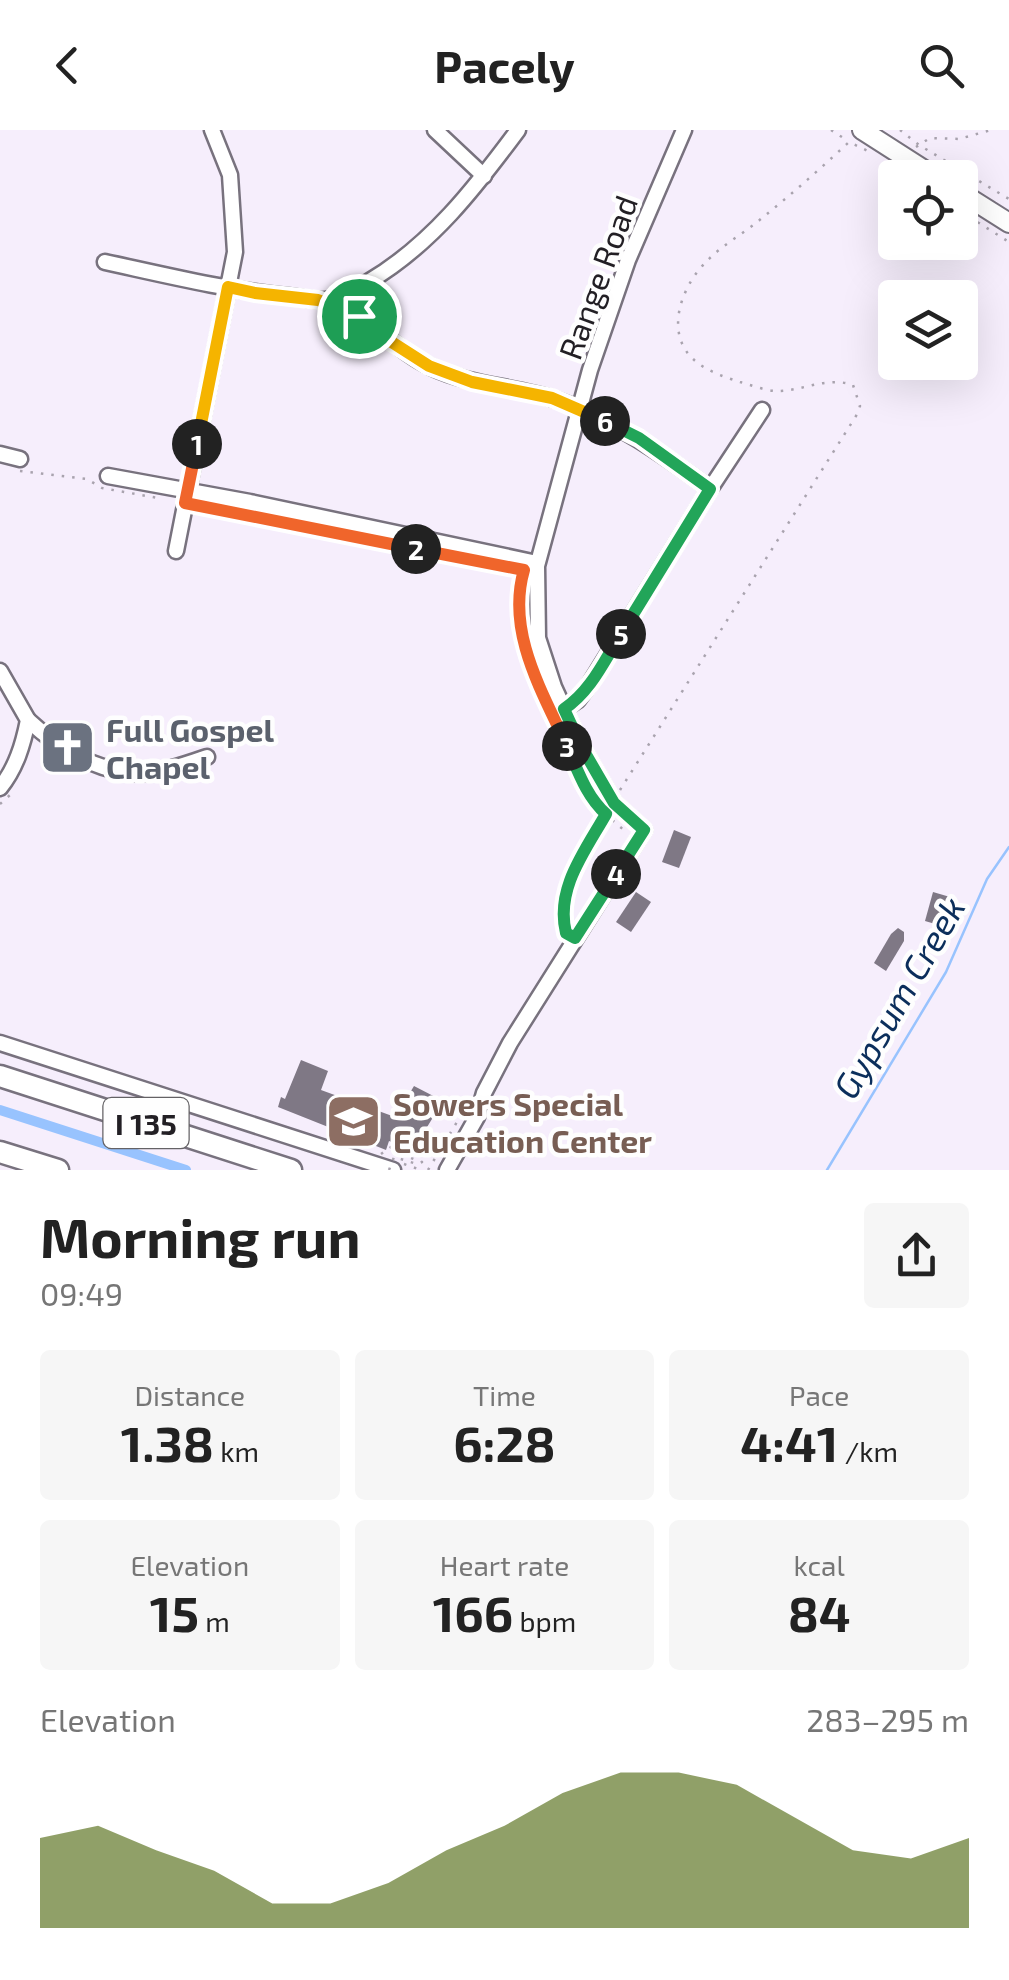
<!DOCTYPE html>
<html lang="en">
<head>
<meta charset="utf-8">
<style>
	:root { --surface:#fff; --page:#f6f6f6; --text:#222; --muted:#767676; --accent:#627829 }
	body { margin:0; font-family:"Exo 2",sans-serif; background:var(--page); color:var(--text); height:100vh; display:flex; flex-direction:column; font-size:38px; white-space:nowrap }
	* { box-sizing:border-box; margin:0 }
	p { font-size:32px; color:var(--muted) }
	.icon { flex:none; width:55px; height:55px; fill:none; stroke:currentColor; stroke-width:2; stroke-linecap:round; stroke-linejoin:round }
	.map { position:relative; height:1040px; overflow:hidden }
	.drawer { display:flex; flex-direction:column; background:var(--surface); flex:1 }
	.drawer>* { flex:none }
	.tools { position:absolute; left:878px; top:30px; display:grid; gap:20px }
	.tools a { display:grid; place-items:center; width:100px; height:100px; border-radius:10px; background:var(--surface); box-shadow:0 10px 40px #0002; font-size:50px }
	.pin { position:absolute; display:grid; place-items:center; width:85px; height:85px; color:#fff; margin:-42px; border:5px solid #fff; border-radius:50%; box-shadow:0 2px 10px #0007 }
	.km { position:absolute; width:50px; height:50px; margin:-25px; border-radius:50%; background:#222; color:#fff; font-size:28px; line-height:50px; text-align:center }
	.round { display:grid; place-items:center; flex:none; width:105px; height:105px; border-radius:10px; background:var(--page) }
	.summary { display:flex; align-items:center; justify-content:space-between; height:170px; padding:0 40px }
	h1 { font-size:55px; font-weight:700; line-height:75px }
	.figures { display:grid; grid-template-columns:repeat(3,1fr); gap:15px; height:170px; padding:10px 40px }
	.figures div { display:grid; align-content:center; border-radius:10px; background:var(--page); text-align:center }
	.figures b { font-size:50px; font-weight:700 }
	.figures small { font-size:28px; font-weight:400 }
	.figures p { font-size:28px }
	.chart { height:280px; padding:20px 40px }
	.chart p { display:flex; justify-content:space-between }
	.chart svg { width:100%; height:180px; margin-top:10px; fill:var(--accent); opacity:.7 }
	header { display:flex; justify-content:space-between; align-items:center; height:130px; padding:0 40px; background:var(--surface); font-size:45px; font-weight:700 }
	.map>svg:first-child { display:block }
</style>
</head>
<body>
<header><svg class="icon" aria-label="back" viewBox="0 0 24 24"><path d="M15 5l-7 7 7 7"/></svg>Pacely<svg class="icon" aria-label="search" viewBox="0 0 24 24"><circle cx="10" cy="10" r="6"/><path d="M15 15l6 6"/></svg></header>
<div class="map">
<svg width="1009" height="1040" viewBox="0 0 1009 1040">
	<rect width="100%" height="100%" fill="#f6eefc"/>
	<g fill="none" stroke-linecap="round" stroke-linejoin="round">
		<path stroke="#98c3fe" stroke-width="2.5" d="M 827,1040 L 946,842 L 987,749 L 1009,717"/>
		<path stroke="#98c3fe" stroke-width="10" d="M 0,980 L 186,1040"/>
	</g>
	<g fill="#7f7885">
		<path d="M 674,700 L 691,707 L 679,738 L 662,732 Z"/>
		<path d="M 636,762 L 651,772 L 631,802 L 616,792 Z"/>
		<path d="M 933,762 L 950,767 L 942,796 L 925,791 Z"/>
		<path d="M 898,798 L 904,802 L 904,811 L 886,841 L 874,833 L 891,804 Z"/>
		<path d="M 301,930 L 328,941 L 321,960 L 395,987 L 414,956 L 443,971 L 413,1020 L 389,1011 L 386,1020 L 278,977 L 281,967 L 285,969 Z"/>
	</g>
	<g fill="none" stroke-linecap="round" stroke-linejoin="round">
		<defs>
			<g id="minor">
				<path d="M 435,0 L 484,46"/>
				<path d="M 105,132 C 165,145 226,160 287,166 C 299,167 313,171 325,170 C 340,169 355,159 368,152 C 431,115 475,58 518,0"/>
				<path d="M 319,170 C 333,175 349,180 361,188 C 385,204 405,225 431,237 C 471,256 516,256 557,270 C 614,290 662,324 710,359"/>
				<path d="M 0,324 L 20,329"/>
				<path d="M 108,346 L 250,372 L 537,433"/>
				<path d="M 176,421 L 235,122 L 230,45 L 212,0"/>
				<path d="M 0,541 L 28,590 C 23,615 16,638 0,658"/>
				<path d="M 564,579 L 578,570 L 589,555 L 710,359 L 762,280"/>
				<path d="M 28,590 C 56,616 90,639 131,643 C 156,645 184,635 207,627"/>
				<path d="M 0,913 L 393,1040"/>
				<path d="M 447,1040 L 477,987 L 484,963 L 510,913 L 644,700 L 614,673 L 581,616 L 554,557 L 538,508 L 537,436 L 590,240 L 628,130 L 684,0"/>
			</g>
			<g id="major">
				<path d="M 862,0 L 937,48"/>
				<path d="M 960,62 L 1009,93"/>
			</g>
			<g id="highway">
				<path d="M 0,946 L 291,1040"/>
				<path d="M 0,1022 L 58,1040"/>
			</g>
		</defs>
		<use href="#minor" stroke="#78727e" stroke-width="19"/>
		<use href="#major" stroke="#78727e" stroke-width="22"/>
		<use href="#highway" stroke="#78727e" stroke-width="25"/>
		<g stroke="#a9a3ae" stroke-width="2.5" stroke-dasharray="2.5 8" stroke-linecap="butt">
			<path d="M 831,0 L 848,11"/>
			<path d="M 900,0 L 919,15 L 1009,69"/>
			<path d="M 916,17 L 930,8 L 959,9 L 991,0"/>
			<path d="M 960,81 L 1009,112"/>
			<path d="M 20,341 L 87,349 L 102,358 L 158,368"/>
			<path d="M 215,379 L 296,395"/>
			<path d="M 523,441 C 511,483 524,519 541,558"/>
			<path d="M 546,570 L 559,599"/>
			<path d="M 569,620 L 580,648 L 595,675 L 626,702"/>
			<path d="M 620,660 L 856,286 L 860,276 L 853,255 C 827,246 803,261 777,261 C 766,261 751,255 740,252 C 724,247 704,240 692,228 C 664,200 683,154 707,131 C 723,114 745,103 762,88 C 792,64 821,38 849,12 L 870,22"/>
			<path d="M 0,674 L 10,665"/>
			<path d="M 566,800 C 555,759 586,719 606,684"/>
			<path d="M 381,1024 L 391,1017 L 416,1024 L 438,1022 L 419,1010"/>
			<path d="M 404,1034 L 421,1040"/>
			<path d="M 428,1040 L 466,977"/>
		</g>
		<use href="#minor" stroke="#fff" stroke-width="14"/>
		<use href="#major" stroke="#fff" stroke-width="18"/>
		<use href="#highway" stroke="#fff" stroke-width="20"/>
		<path stroke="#a9a3ae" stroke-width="2.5" stroke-dasharray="2.5 8" stroke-linecap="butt" d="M 389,1040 L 394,1027 L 417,1034 L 422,1032 L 394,1022"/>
	</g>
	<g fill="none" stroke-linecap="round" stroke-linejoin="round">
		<defs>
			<path id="split-1" d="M 197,314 L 228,157 L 255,163 L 318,170 L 359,186"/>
			<path id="split-2" d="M 197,314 L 185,373 L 416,419"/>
			<path id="split-3" d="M 416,419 L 524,440 C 506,502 542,561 567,616"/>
			<path id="split-4" d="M 567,616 C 578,641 586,666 606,684 C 585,721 555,759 566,803 L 575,808 L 616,744"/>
			<path id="split-5" d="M 616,744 L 644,700 L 614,673 L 581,616 L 564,579 C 591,561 604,531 621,504"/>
			<path id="split-6" d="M 605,291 L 639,308 L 710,359 L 621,504"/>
			<path id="split-7" d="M 359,186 L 390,211 L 429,236 L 472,252 L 552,268 L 605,291"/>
		</defs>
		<use href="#split-1" stroke="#fff" stroke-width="20"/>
		<use href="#split-2" stroke="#fff" stroke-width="20"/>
		<use href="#split-3" stroke="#fff" stroke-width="20"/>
		<use href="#split-4" stroke="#fff" stroke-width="20"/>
		<use href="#split-5" stroke="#fff" stroke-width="20"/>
		<use href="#split-6" stroke="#fff" stroke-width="20"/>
		<use href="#split-7" stroke="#fff" stroke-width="20"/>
		<use href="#split-1" stroke="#f5b400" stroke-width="12"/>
		<use href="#split-2" stroke="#f0652b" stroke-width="12"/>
		<use href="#split-3" stroke="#f0652b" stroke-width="12"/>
		<use href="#split-4" stroke="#22a559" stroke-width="12"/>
		<use href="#split-5" stroke="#22a559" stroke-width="12"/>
		<use href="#split-6" stroke="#22a559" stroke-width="12"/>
		<use href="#split-7" stroke="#f5b400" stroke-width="12"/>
	</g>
	<defs>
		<symbol id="church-square" viewBox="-11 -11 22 22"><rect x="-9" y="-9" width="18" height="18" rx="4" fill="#6b7280" stroke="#fefefe"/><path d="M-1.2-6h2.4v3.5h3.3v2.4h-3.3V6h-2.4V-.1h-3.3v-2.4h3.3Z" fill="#fff"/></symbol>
		<symbol id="school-square" viewBox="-11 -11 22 22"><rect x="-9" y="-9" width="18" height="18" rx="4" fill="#8d6e63" stroke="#fefefe"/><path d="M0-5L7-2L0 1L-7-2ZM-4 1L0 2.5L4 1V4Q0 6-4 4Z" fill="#fff"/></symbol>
	</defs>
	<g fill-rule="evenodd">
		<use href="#church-square" x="36" y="586" width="63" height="63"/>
		<use href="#school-square" x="322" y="960" width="63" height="63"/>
	</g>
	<g text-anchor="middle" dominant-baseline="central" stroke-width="9" stroke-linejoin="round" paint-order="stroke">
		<rect fill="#fefefe" stroke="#646265" stroke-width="2.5" x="103.5" y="968" width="85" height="50" rx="8"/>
		<g font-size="30" font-weight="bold" fill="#221f24">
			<text x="146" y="993">I 135</text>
		</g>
		<g font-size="32" fill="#221f24" stroke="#fefefe">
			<text transform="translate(597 147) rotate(-70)">Range Road</text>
		</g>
		<g font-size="32" font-weight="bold" fill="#5b616d" stroke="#fefefe" text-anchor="start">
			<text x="106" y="599">Full Gospel<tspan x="106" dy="37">Chapel</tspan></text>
		</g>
		<g font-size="32" font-weight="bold" fill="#785e54" stroke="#fefefe" text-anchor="start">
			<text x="393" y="973">Sowers Special<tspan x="393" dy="37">Education Center</tspan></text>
		</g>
		<g font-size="35" font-style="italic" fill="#0b2e5b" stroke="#fefefe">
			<text transform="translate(898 867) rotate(-60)">Gypsum Creek</text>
		</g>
	</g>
</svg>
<div class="tools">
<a><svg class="icon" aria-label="locate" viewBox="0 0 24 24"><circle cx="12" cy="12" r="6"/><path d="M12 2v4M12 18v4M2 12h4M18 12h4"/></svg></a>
<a><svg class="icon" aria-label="layers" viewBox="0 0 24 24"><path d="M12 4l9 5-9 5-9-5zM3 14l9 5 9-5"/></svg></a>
</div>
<div class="pin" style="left:359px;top:186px;background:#1e9e55"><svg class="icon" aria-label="arrive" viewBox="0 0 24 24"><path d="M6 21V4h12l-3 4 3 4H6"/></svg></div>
<b class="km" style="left:197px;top:314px">1</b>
<b class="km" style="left:416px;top:419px">2</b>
<b class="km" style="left:567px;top:616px">3</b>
<b class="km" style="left:616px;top:744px">4</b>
<b class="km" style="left:621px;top:504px">5</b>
<b class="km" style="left:605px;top:291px">6</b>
</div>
<section class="drawer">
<div class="summary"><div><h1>Morning run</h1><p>09:49</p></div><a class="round"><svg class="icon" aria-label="share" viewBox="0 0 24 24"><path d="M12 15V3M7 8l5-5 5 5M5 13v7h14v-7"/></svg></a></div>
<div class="figures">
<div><p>Distance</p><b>1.38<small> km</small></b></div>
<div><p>Time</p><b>6:28</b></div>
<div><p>Pace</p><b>4:41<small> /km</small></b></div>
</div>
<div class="figures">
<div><p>Elevation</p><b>15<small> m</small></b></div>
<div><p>Heart rate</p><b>166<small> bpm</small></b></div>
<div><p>kcal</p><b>84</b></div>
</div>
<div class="chart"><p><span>Elevation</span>283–295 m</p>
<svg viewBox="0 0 160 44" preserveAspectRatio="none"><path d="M0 44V22L10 19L20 25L30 30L40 38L50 38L60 33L70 25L80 19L90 11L100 6L110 6L120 9L130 17L140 25L150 27L160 22V44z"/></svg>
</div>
</section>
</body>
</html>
